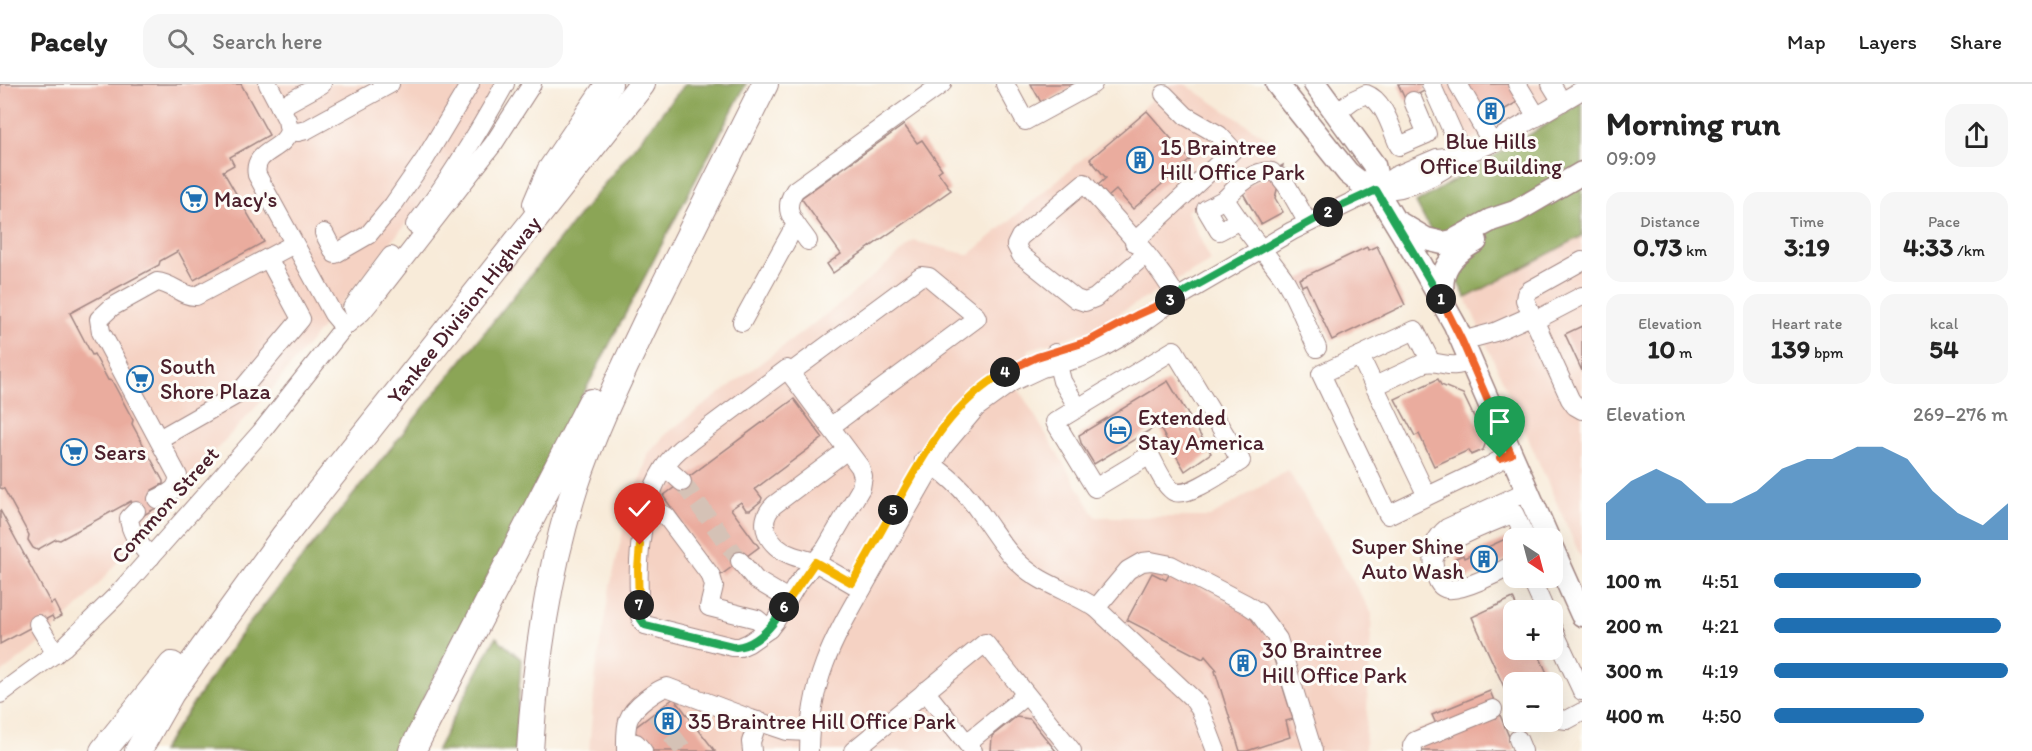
<!DOCTYPE html>
<html lang="en">
<head>
<meta charset="utf-8">
<style>
	:root { --surface:#fff; --page:#f6f6f6; --text:#222; --muted:#767676; --line:#e0e0e0; --accent:#1f6fb2 }
	body { margin:0; font-family:Itim,sans-serif; background:var(--page); color:var(--text); height:100vh; display:flex; flex-direction:column; font-size:22px; white-space:nowrap }
	* { box-sizing:border-box; margin:0 }
	p { font-size:20px; color:var(--muted) }
	.icon { flex:none; width:33px; height:33px; fill:none; stroke:currentColor; stroke-width:2; stroke-linecap:round; stroke-linejoin:round }
	.map { position:relative; flex:1; overflow:hidden }
	.panel { display:flex; flex-direction:column; background:var(--surface); width:450px }
	.panel>* { flex:none }
	.needle { width:39px; rotate:144deg }
	.fabs { position:absolute; left:1503px; top:444px; display:grid; gap:12px }
	.fabs a { display:grid; place-items:center; width:60px; height:60px; border-radius:12px; background:var(--surface); box-shadow:0 6px 24px #0002; font-size:30px }
	.pin { position:absolute; display:grid; place-items:center; width:51px; height:51px; color:#fff; margin:-62px -26px; border-radius:50% 50% 50% 0; rotate:-45deg; box-shadow:0 0 6px #0007 }
	.pin .icon { rotate:45deg }
	.km { position:absolute; width:30px; height:30px; margin:-15px; border-radius:50%; background:#222; color:#fff; font-size:16px; line-height:30px; text-align:center }
	.round { display:grid; place-items:center; flex:none; width:63px; height:63px; border-radius:18px; background:var(--page) }
	.headline { display:flex; align-items:center; justify-content:space-between; height:102px; padding:0 24px }
	h1 { font-size:33px; font-weight:700; line-height:45px }
	.metrics { display:grid; grid-template-columns:repeat(3,1fr); gap:9px; height:102px; padding:6px 24px }
	.metrics div { display:grid; align-content:center; border-radius:15px; background:var(--page); text-align:center }
	.metrics b { font-size:26px; font-weight:700 }
	.metrics small { font-size:16px; font-weight:400 }
	.metrics p { font-size:16px }
	.chart { height:168px; padding:12px 24px }
	.chart p { display:flex; justify-content:space-between }
	.chart svg { width:100%; height:108px; margin-top:6px; fill:var(--accent); opacity:.7 }
	ul { padding:0 24px; list-style:none; font-size:20px }
	li { display:grid; grid-template-columns:96px 72px 1fr; align-items:center; height:45px }
	li i { height:15px; border-radius:8px; background:var(--accent) }
	header { display:flex; align-items:center; gap:36px; box-sizing:border-box; height:84px; padding:0 30px; background:var(--surface); border-bottom:2px solid var(--line) }
	header strong { font-size:28px }
	nav { display:flex; gap:33px; margin-inline-start:auto; font-size:21px }
	.search { width:420px; height:54px; background:var(--page); display:flex; align-items:center; gap:15px; box-sizing:border-box; padding:0 21px; border-radius:18px; color:var(--muted); font-size:22px }
	main { display:flex; flex:1; min-height:0 }
	.map>svg:first-child { display:block }
</style>
</head>
<body>
<header>
<strong>Pacely</strong>
<div class="search"><svg class="icon" aria-label="search" viewBox="0 0 24 24"><circle cx="10" cy="10" r="6"/><path d="M15 15l6 6"/></svg>Search here</div>
<nav><a>Map</a><a>Layers</a><a>Share</a></nav>
</header>
<main>
<div class="map">
<svg width="1582" height="667" viewBox="0 0 1582 667">
	<rect width="100%" height="100%" fill="#fdfcf7"/>
	<filter id="ink" filterUnits="userSpaceOnUse"><feTurbulence type="fractalNoise" baseFrequency=".0167" numOctaves="2"/><feDisplacementMap in="SourceGraphic" scale="12" xChannelSelector="R" yChannelSelector="G"/><feConvolveMatrix kernelMatrix="1 2 1 2 8 2 1 2 1" color-interpolation-filters="sRGB"/></filter>
	<filter id="wash" filterUnits="userSpaceOnUse"><feTurbulence type="fractalNoise" baseFrequency=".008" numOctaves="4" result="noise"/><feDisplacementMap in="SourceGraphic" scale="24" xChannelSelector="R" yChannelSelector="G"/><feGaussianBlur stdDeviation="1.35" result="paint"/><feColorMatrix in="noise" values="0 0 0 0 0 0 0 0 0 0 0 0 0 0 0 0 0 1.4 0 .05"/><feComposite in="paint" operator="in"/></filter>
	<g filter="url(#wash)">
		<rect width="100%" height="100%" fill="#f8ebd9"/>
		<g fill="#f5d2c3">
			<path d="M 0,0 L 496,0 L 444,87 L 409,136 L 268,310 L 173,412 L 86,515 L 34,564 L 0,590 Z"/>
			<path d="M 1171,0 L 1185,0 L 1277,61 L 1276,78 L 1187,127 L 1211,177 L 1088,247 L 1028,266 L 1035,294 L 1018,304 L 1096,433 L 1210,433 L 1288,386 L 1372,530 L 1365,667 L 589,667 L 596,585 L 610,503 L 624,443 L 649,369 L 668,348 L 844,217 L 914,157 L 969,171 Z"/>
			<path d="M 1437,0 L 1571,0 L 1491,46 L 1471,56 Z"/>
			<path d="M 1582,152 L 1582,476 L 1466,214 Z"/>
		</g>
		<g fill="#8ba557" stroke="#6a6241" stroke-width="1.5">
			<path d="M 685,0 L 746,0 L 396,667 L 161,667 L 240,551 Z"/>
			<path d="M 1582,19 L 1582,152 L 1466,214 L 1416,119 Z"/>
			<path d="M 496,553 L 521,575 L 515,667 L 436,667 Z"/>
		</g>
		<g id="blocks">
			<g fill="#eaac9e">
				<path d="M 0,0 L 241,0 L 269,51 L 230,73 L 234,81 L 223,87 L 264,158 L 194,196 L 178,167 L 160,177 L 159,181 L 70,229 L 92,271 L 94,270 L 108,296 L 112,297 L 133,336 L 132,340 L 163,397 L 163,400 L 152,406 L 159,419 L 158,423 L 142,432 L 138,431 L 131,417 L 60,456 L 56,455 L 37,466 L 33,464 L 28,456 L 29,451 L 4,405 L 0,404 Z"/>
				<path d="M 1031,0 L 1078,0 L 1042,20 Z"/>
				<path d="M 1398,0 L 1424,0 L 1426,6 L 1406,17 Z"/>
				<path d="M 1464,0 L 1509,0 L 1519,17 L 1485,37 Z"/>
				<path d="M 1147,27 L 1190,76 L 1133,125 L 1116,106 L 1108,113 L 1098,101 L 1106,94 L 1090,75 Z"/>
				<path d="M 904,41 L 917,59 L 922,56 L 942,85 L 938,88 L 951,106 L 833,189 L 827,180 L 841,170 L 801,114 Z"/>
				<path d="M 1283,81 L 1275,114 L 1283,128 L 1261,140 L 1241,106 Z"/>
				<path d="M 1377,162 L 1405,221 L 1332,256 L 1306,200 L 1302,202 L 1299,195 L 1367,163 L 1368,166 Z"/>
				<path d="M 1582,242 L 1582,287 L 1565,250 Z"/>
				<path d="M 1438,295 L 1441,301 L 1463,310 L 1486,358 L 1483,366 L 1471,371 L 1469,366 L 1434,382 L 1419,350 L 1415,352 L 1395,315 Z"/>
				<path d="M 1168,297 L 1211,369 L 1185,387 L 1158,341 L 1094,380 L 1081,359 L 1079,351 Z"/>
				<path d="M 794,315 L 823,354 L 755,405 L 762,414 L 761,417 L 750,426 L 746,426 L 741,418 L 731,425 L 759,463 L 721,491 L 663,412 Z"/>
				<path d="M 0,426 L 51,520 L 54,518 L 61,532 L 54,536 L 52,532 L 0,560 Z"/>
				<path d="M 1514,451 L 1516,454 L 1514,454 L 1514,473 L 1458,498 L 1453,487 L 1460,484 L 1456,474 L 1463,471 L 1464,474 Z"/>
				<path d="M 1152,489 L 1166,496 L 1170,489 L 1246,528 L 1251,533 L 1267,553 L 1293,635 L 1286,637 L 1290,653 L 1247,667 L 1240,667 L 1215,587 L 1217,586 L 1205,572 L 1203,575 L 1127,536 Z"/>
				<path d="M 1513,514 L 1518,526 L 1514,526 L 1514,566 L 1542,566 L 1542,567 L 1538,569 L 1551,598 L 1514,598 L 1514,625 L 1472,533 Z"/>
				<path d="M 1490,607 L 1515,667 L 1422,667 L 1414,648 L 1436,640 L 1432,631 Z"/>
				<path d="M 674,614 L 715,667 L 650,667 L 633,645 Z"/>
				<path d="M 1016,633 L 1030,635 L 1056,667 L 991,667 L 992,652 Z"/>
			</g>
		</g>
	</g>
	<g filter="url(#ink)">
		<use href="#blocks" fill-opacity="0" stroke="#a18582" stroke-width="1.5"/>
		<g fill="none" stroke-linecap="round" stroke-linejoin="round">
			<g stroke="#d5c2b6" stroke-width="18" stroke-dasharray="18 9" stroke-linecap="butt">
				<path d="M 682,398 L 740,477"/>
				<path d="M 655,629 L 684,667"/>
			</g>
			<defs>
				<g id="minor">
					<path d="M 268,0 L 287,36 L 289,47 C 283,68 252,66 257,91 L 333,230 L 344,243"/>
					<path d="M 1005,0 L 1025,37 L 1093,0"/>
					<path d="M 1431,0 L 1463,71"/>
					<path d="M 1458,0 L 1492,59"/>
					<path d="M 1517,0 L 1537,33"/>
					<path d="M 1551,0 L 1562,18"/>
					<path d="M 280,23 L 322,0"/>
					<path d="M 1337,28 L 1353,16 L 1366,10 C 1385,17 1391,45 1399,62 L 1427,50 L 1413,17"/>
					<path d="M 289,47 L 298,48 L 306,46 L 390,0"/>
					<path d="M 1280,93 L 1287,102 L 1308,139"/>
					<path d="M 1376,106 C 1407,108 1440,91 1463,71"/>
					<path d="M 1225,115 C 1235,104 1256,84 1272,88"/>
					<path d="M 1238,137 L 1219,147 L 1206,125 L 1225,115 C 1242,143 1264,167 1283,193 C 1297,214 1306,241 1317,264"/>
					<path d="M 415,141 C 449,97 478,49 505,0"/>
					<path d="M 324,149 L 335,170 L 368,151 L 393,121 L 425,75 L 470,0"/>
					<path d="M 808,157 C 796,139 780,128 795,106 L 942,0"/>
					<path d="M 1134,158 L 1233,66 L 1219,51 L 1186,32 L 1164,10"/>
					<path d="M 1145,171 L 1095,214 L 1085,218 L 1076,215 L 1021,171 L 1016,161 L 1020,153 L 1084,99 C 1115,135 1153,172 1177,214"/>
					<path d="M 1582,177 L 1530,206 L 1526,210 L 1525,216 L 1570,315 L 1575,322 L 1582,326"/>
					<path d="M 352,224 L 391,172"/>
					<path d="M 1534,237 L 1582,212"/>
					<path d="M 742,238 L 792,147 L 797,142"/>
					<path d="M 1462,257 L 1495,248 L 1531,232"/>
					<path d="M 1174,266 L 1241,377 C 1228,385 1186,416 1173,407 C 1163,400 1156,382 1150,371 L 1095,404 L 1055,338 Z"/>
					<path d="M 1055,269 L 1062,297 L 1078,324"/>
					<path d="M 1360,272 L 1427,412"/>
					<path d="M 1429,278 L 1428,272 L 1415,246 L 1321,290 L 1388,431 L 1482,386 L 1511,370"/>
					<path d="M 787,285 L 860,383 L 863,392 L 861,404 L 826,464 L 796,502 L 776,536 L 769,545 L 749,559 L 740,563 L 733,563 L 645,541 C 637,533 639,520 639,510 C 637,464 643,397 680,365 Z"/>
					<path d="M 790,289 L 921,192 L 929,193 L 976,232 L 977,234 L 830,343"/>
					<path d="M 1375,302 L 1424,279 C 1444,276 1447,287 1471,277"/>
					<path d="M 159,355 L 238,310 L 301,235 L 268,174"/>
					<path d="M 847,366 L 774,421 C 755,439 769,463 791,471 C 800,475 809,475 818,480 C 833,488 847,497 862,505"/>
					<path d="M 924,376 C 949,390 967,409 983,433 C 995,449 1005,467 1020,480 C 1042,501 1071,507 1096,524"/>
					<path d="M 664,384 L 672,389 L 682,398"/>
					<path d="M 157,415 C 168,409 179,406 178,392 L 101,248 L 99,235 L 112,223 L 157,198 C 172,199 182,213 196,212 L 294,160"/>
					<path d="M 648,425 L 666,432 L 711,492 L 714,502 L 709,523 L 757,535 L 769,545"/>
					<path d="M 136,427 L 129,434 C 130,448 141,463 151,473"/>
					<path d="M 1435,472 C 1441,456 1497,437 1514,429 L 1526,454"/>
					<path d="M 740,477 L 756,496 L 788,515"/>
					<path d="M 1514,480 C 1500,488 1463,507 1448,505 C 1432,503 1432,470 1435,459 C 1438,453 1442,448 1447,444 L 1527,407"/>
					<path d="M 1538,494 L 1532,497 L 1545,526"/>
					<path d="M 38,540 L 56,570"/>
					<path d="M 1552,543 L 1582,607"/>
					<path d="M 925,607 L 973,667"/>
					<path d="M 0,610 L 64,563 L 116,512 L 261,348 L 344,243 L 362,228 L 376,211 L 494,59 L 532,0"/>
					<path d="M 1552,634 L 1567,636 L 1582,628"/>
					<path d="M 1518,655 L 1523,667"/>
					<path d="M 626,658 L 636,659 L 643,667"/>
					<path d="M 967,659 L 1026,611"/>
					<path d="M 626,667 C 626,641 624,632 646,615 C 653,610 659,605 667,603 L 751,635 L 787,647 L 809,648"/>
					<path d="M 752,667 L 751,658 L 758,637"/>
					<path d="M 809,667 C 810,585 840,546 878,477 C 900,439 921,400 944,362 L 976,324 L 1012,298 L 1042,284 L 1080,274 L 1102,264 L 1133,246 L 1177,214 L 1292,147 L 1376,106 L 1395,92 L 1437,74 L 1463,71 L 1488,61 L 1582,6"/>
					<path d="M 853,667 L 985,559 L 1072,667"/>
					<path d="M 1216,667 L 1200,625 L 1193,615 L 1096,524 L 1128,486 L 1142,478 L 1151,477 L 1171,481 L 1246,520 L 1258,528 L 1278,555 L 1313,667"/>
					<path d="M 1413,667 L 1412,662 L 1415,657 L 1493,625"/>
				</g>
				<g id="major">
					<path d="M 1277,0 L 1348,89 L 1362,100 L 1376,106"/>
					<path d="M 1315,0 L 1374,81 L 1376,90 L 1376,106 L 1422,182 L 1455,241 L 1548,454"/>
					<path d="M 1399,139 L 1426,155 L 1443,159 L 1453,157 L 1491,136 L 1515,128 L 1582,89"/>
					<path d="M 1444,217 C 1437,187 1451,171 1476,157"/>
					<path d="M 1552,464 L 1582,531"/>
				</g>
				<g id="highway">
					<path d="M 536,120 L 550,87 L 609,0"/>
					<path d="M 103,667 L 172,581"/>
					<path id="s1" d="M 138,667 L 171,609 L 284,452 L 642,0"/>
					<path d="M 412,667 L 591,318"/>
					<path d="M 530,667 C 535,579 548,488 575,403 C 594,345 621,291 647,236 C 686,157 725,79 765,0"/>
				</g>
			</defs>
			<use href="#minor" stroke="#a18582" stroke-width="20"/>
			<use href="#major" stroke="#a18582" stroke-width="25"/>
			<use href="#highway" stroke="#a18582" stroke-width="28"/>
			<use href="#minor" stroke="#fff" stroke-width="18"/>
			<use href="#major" stroke="#fff" stroke-width="22"/>
			<use href="#highway" stroke="#fff" stroke-width="26"/>
		</g>
	</g>
	<g fill="none" stroke-linecap="round" stroke-linejoin="round" filter="url(#ink)">
		<defs>
			<path id="split-1" d="M 1441,215 L 1462,257 L 1511,370 L 1500,374"/>
			<path id="split-2" d="M 1328,128 L 1376,106 L 1441,215"/>
			<path id="split-3" d="M 1170,216 L 1328,128"/>
			<path id="split-4" d="M 1005,288 L 1037,273 L 1089,257 L 1137,231 L 1170,216"/>
			<path id="split-5" d="M 893,426 C 924,371 949,321 1005,288"/>
			<path id="split-6" d="M 784,523 L 815,478 L 852,499 L 893,426"/>
			<path id="split-7" d="M 639,521 L 640,534 L 645,541 L 736,563 C 758,561 774,540 784,523"/>
			<path id="split-8" d="M 639,521 L 638,485 L 640,461"/>
		</defs>
		<use href="#split-1" stroke="#fff" stroke-width="12"/>
		<use href="#split-2" stroke="#fff" stroke-width="12"/>
		<use href="#split-3" stroke="#fff" stroke-width="12"/>
		<use href="#split-4" stroke="#fff" stroke-width="12"/>
		<use href="#split-5" stroke="#fff" stroke-width="12"/>
		<use href="#split-6" stroke="#fff" stroke-width="12"/>
		<use href="#split-7" stroke="#fff" stroke-width="12"/>
		<use href="#split-8" stroke="#fff" stroke-width="12"/>
		<use href="#split-1" stroke="#f0652b" stroke-width="8"/>
		<use href="#split-2" stroke="#22a559" stroke-width="8"/>
		<use href="#split-3" stroke="#22a559" stroke-width="8"/>
		<use href="#split-4" stroke="#f0652b" stroke-width="8"/>
		<use href="#split-5" stroke="#f5b400" stroke-width="8"/>
		<use href="#split-6" stroke="#f5b400" stroke-width="8"/>
		<use href="#split-7" stroke="#22a559" stroke-width="8"/>
		<use href="#split-8" stroke="#f5b400" stroke-width="8"/>
	</g>
	<defs>
		<symbol id="building-ring" viewBox="-11 -11 22 22"><circle r="9.5" fill="#fdfcf7" stroke="#1f6fb2" stroke-width="1.5"/><path d="M-4-6H4V6H1V3H-1V6H-4ZM-2.5-4.3h1.7v1.8h-1.7ZM.8-4.3h1.7v1.8H.8ZM-2.5-1h1.7V.8h-1.7ZM.8-1h1.7V.8H.8Z" fill="#1f6fb2"/></symbol>
		<symbol id="supermarket-ring" viewBox="-11 -11 22 22"><circle r="9.5" fill="#fdfcf7" stroke="#1f6fb2" stroke-width="1.5"/><path d="M-6-5.5h2.5l.6 2H6L4.5 2H-2.5L-4.4-4H-6ZM-1.5 3.2a1.3 1.3 0 1 0 .1 0ZM3 3.2a1.3 1.3 0 1 0 .1 0Z" fill="#1f6fb2"/></symbol>
		<symbol id="hotel-ring" viewBox="-11 -11 22 22"><circle r="9.5" fill="#fdfcf7" stroke="#1f6fb2" stroke-width="1.5"/><path d="M-6-4.5h1.5V1H6V5H4.5V3h-9V5H-6ZM-4 0a1.8 1.8 0 1 1 3.6 0ZM.5 0V-2.5h3Q6-2.5 6 0Z" fill="#1f6fb2"/></symbol>
	</defs>
	<g fill-rule="evenodd">
		<use href="#building-ring" x="1476" y="12" width="30" height="30"/>
		<use href="#building-ring" x="1125" y="61" width="30" height="30"/>
		<use href="#supermarket-ring" x="179" y="100" width="30" height="30"/>
		<use href="#supermarket-ring" x="125" y="280" width="30" height="30"/>
		<use href="#hotel-ring" x="1103" y="331" width="30" height="30"/>
		<use href="#supermarket-ring" x="59" y="353" width="30" height="30"/>
		<use href="#building-ring" x="1469" y="460" width="30" height="30"/>
		<use href="#building-ring" x="1228" y="564" width="30" height="30"/>
		<use href="#building-ring" x="653" y="622" width="30" height="30"/>
	</g>
	<g text-anchor="middle" dominant-baseline="central" stroke-width="6" stroke-linejoin="round" paint-order="stroke">
		<g font-size="22" fill="#4a1f2b" stroke="#fdfcf7" text-anchor="start">
			<text x="1491" y="57" text-anchor="middle">Blue Hills<tspan x="1491" dy="25">Office Building</tspan></text>
			<text x="1160" y="63">15 Braintree<tspan x="1160" dy="25">Hill Office Park</tspan></text>
			<text x="214" y="115">Macy's</text>
			<text x="160" y="282">South<tspan x="160" dy="25">Shore Plaza</tspan></text>
			<text x="1138" y="333">Extended<tspan x="1138" dy="25">Stay America</tspan></text>
			<text x="94" y="368">Sears</text>
			<text x="1464" y="462" text-anchor="end">Super Shine<tspan x="1464" dy="25">Auto Wash</tspan></text>
			<text x="1262" y="566">30 Braintree<tspan x="1262" dy="25">Hill Office Park</tspan></text>
			<text x="688" y="637">35 Braintree Hill Office Park</text>
		</g>
		<g font-size="22" fill="#4a1f2b" stroke="#fdfcf7">
			<text stroke="none"><textPath href="#s1" startOffset="549">Yankee Division Highway</textPath></text>
			<text transform="translate(165 421) rotate(-48)">Common Street</text>
		</g>
	</g>
</svg>
<div class="fabs">
<a><svg class="needle" viewBox="-14 -14 28 28"><path d="M0-13l5 13h-10z" fill="#e53935"/><path d="M0 13l5-13h-10z" fill="#767676"/></svg></a>
<a>+</a>
<a>−</a>
</div>
<div class="pin" style="left:1500px;top:374px;background:#1e9e55"><svg class="icon" aria-label="arrive" viewBox="0 0 24 24"><path d="M6 21V4h12l-3 4 3 4H6"/></svg></div>
<div class="pin" style="left:640px;top:461px;background:#d93025"><svg class="icon" aria-label="check" viewBox="0 0 24 24"><path d="M5 12l5 5 9-10"/></svg></div>
<b class="km" style="left:1441px;top:215px">1</b>
<b class="km" style="left:1328px;top:128px">2</b>
<b class="km" style="left:1170px;top:216px">3</b>
<b class="km" style="left:1005px;top:288px">4</b>
<b class="km" style="left:893px;top:426px">5</b>
<b class="km" style="left:784px;top:523px">6</b>
<b class="km" style="left:639px;top:521px">7</b>
</div>
<section class="panel">
<div class="headline"><div><h1>Morning run</h1><p>09:09</p></div><a class="round"><svg class="icon" aria-label="share" viewBox="0 0 24 24"><path d="M12 15V3M7 8l5-5 5 5M5 13v7h14v-7"/></svg></a></div>
<div class="metrics">
<div><p>Distance</p><b>0.73<small> km</small></b></div>
<div><p>Time</p><b>3:19</b></div>
<div><p>Pace</p><b>4:33<small> /km</small></b></div>
</div>
<div class="metrics">
<div><p>Elevation</p><b>10<small> m</small></b></div>
<div><p>Heart rate</p><b>139<small> bpm</small></b></div>
<div><p>kcal</p><b>54</b></div>
</div>
<div class="chart"><p><span>Elevation</span>269–276 m</p>
<svg viewBox="0 0 160 44" preserveAspectRatio="none"><path d="M0 44V29L10 20L20 15L30 20L40 29L50 29L60 24L70 15L80 11L90 11L100 6L110 6L120 11L130 24L140 33L150 38L160 29V44z"/></svg>
</div>
<ul>
<li><b>100 m</b>4:51<i style="width:63%"></i></li>
<li><b>200 m</b>4:21<i style="width:97%"></i></li>
<li><b>300 m</b>4:19<i style="width:100%"></i></li>
<li><b>400 m</b>4:50<i style="width:64%"></i></li>
</ul>
</section>
</main>
</body>
</html>
